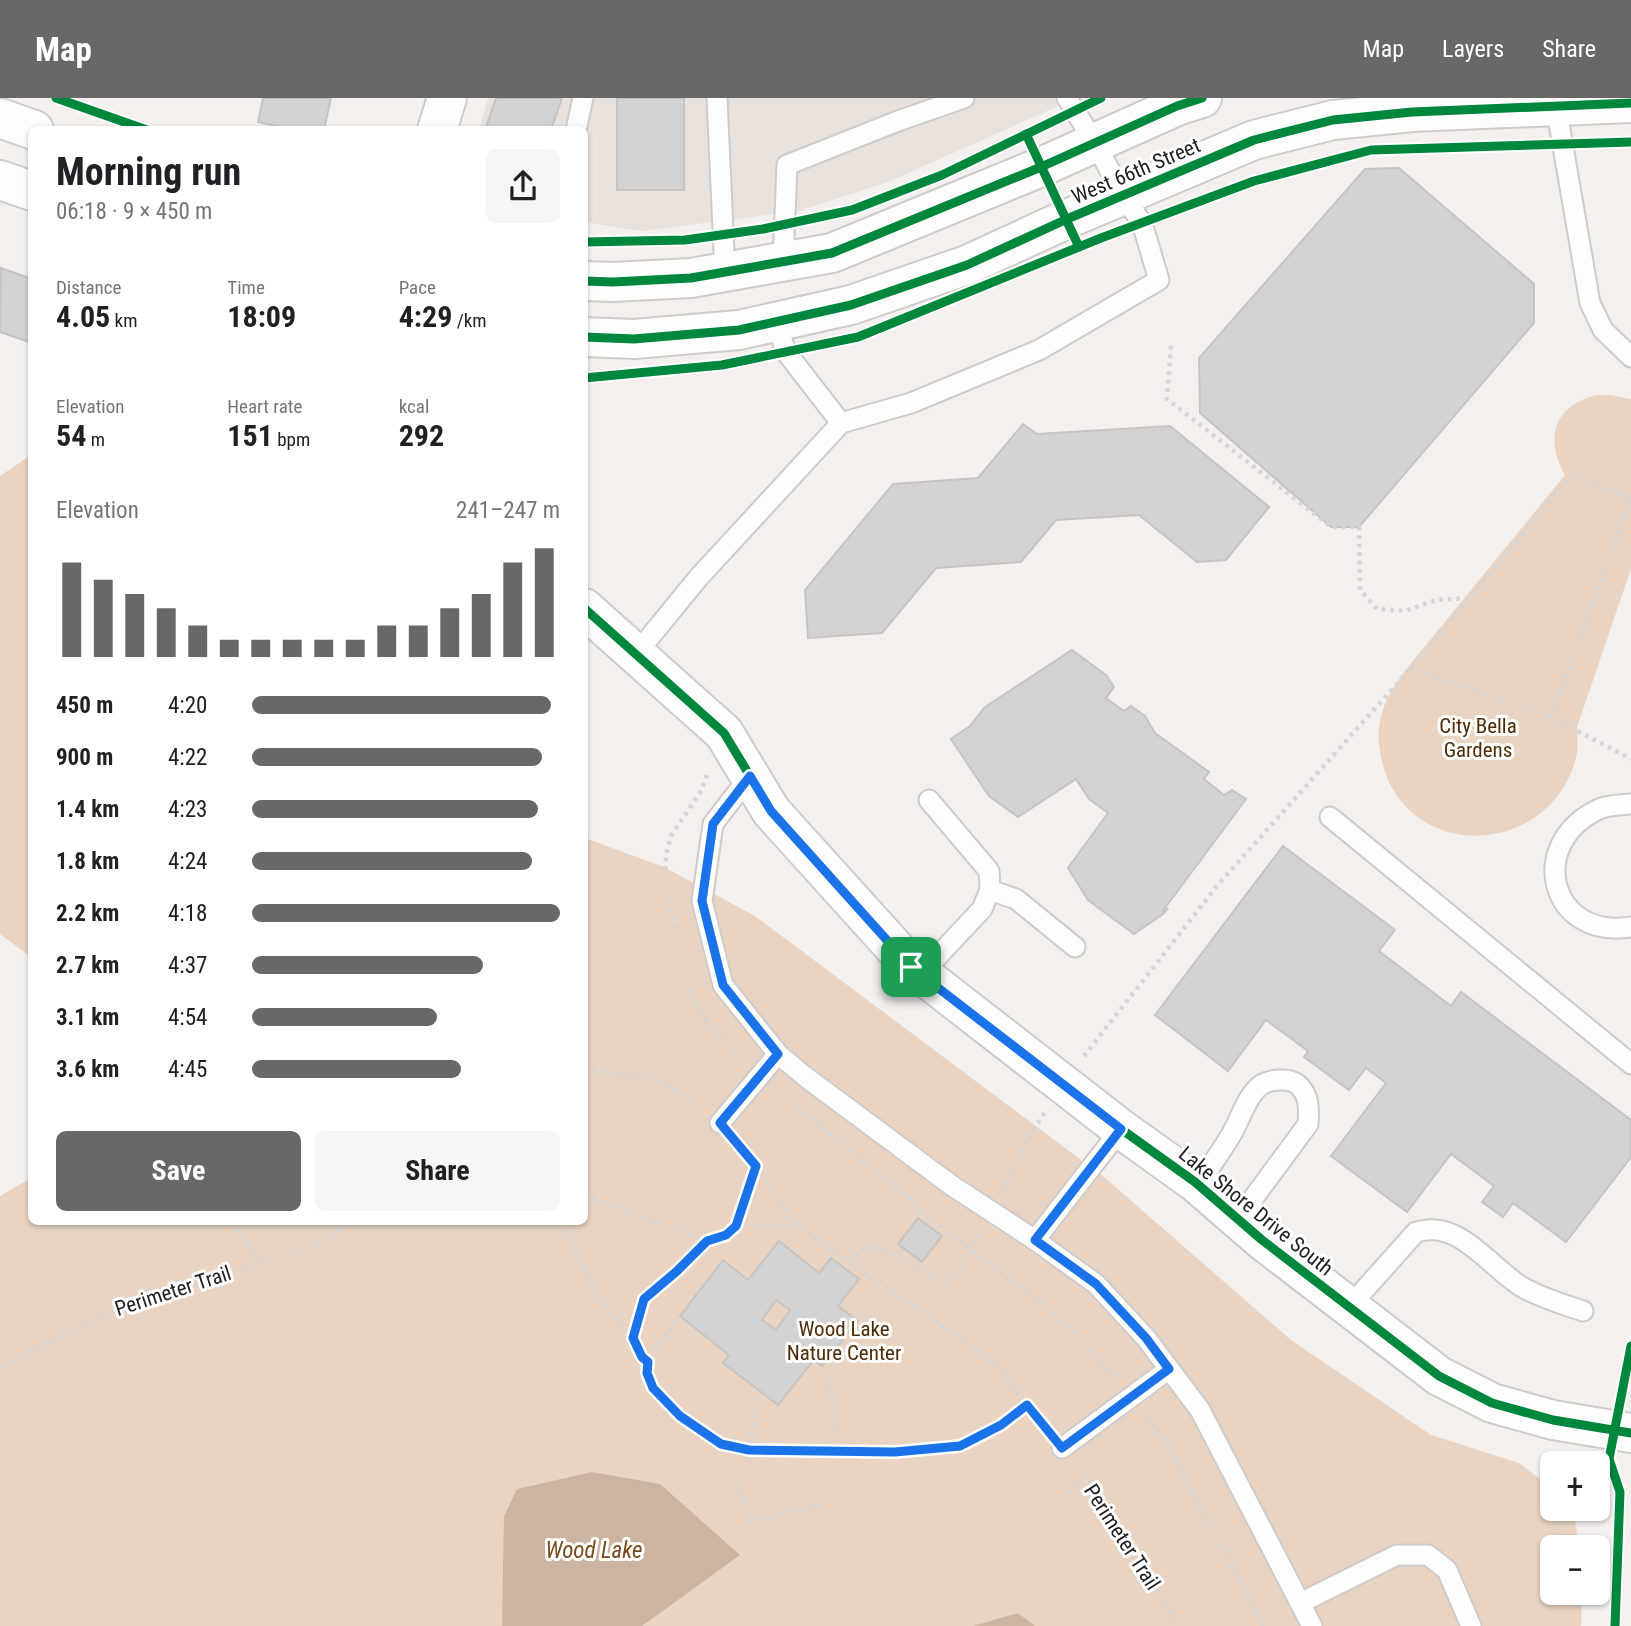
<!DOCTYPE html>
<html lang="en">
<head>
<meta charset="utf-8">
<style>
	:root { --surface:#fff; --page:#f6f6f6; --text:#202124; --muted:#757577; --accent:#6a6866 }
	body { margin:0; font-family:"Roboto Condensed",sans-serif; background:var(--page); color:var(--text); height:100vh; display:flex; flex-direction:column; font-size:26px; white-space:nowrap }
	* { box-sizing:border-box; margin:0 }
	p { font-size:23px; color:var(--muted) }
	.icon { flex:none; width:38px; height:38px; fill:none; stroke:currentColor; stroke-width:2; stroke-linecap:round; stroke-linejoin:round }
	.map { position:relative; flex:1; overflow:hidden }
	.panel { position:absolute; left:28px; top:28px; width:560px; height:1099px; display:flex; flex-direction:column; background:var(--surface); border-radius:10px; box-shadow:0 2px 5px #0004 }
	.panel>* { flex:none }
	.fabs { position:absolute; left:1540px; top:1353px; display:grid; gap:14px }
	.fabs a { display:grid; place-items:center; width:70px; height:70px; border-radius:10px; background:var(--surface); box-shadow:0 2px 5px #0004; font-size:35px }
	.pin { position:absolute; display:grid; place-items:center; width:60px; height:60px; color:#fff; margin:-30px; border-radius:14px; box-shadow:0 4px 10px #0006 }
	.round { display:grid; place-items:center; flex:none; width:74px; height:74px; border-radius:10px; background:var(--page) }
	.head { display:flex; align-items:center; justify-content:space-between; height:119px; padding:0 28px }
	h1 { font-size:38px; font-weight:700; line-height:52px }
	.stats { display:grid; grid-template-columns:repeat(3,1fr); gap:10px; height:119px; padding:7px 28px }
	.stats div { display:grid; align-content:center }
	.stats b { font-size:30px; font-weight:700 }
	.stats small { font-size:19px; font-weight:400 }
	.stats p { font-size:19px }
	.chart { height:196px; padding:14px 28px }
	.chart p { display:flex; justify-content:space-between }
	.chart svg { width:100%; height:126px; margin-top:7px; stroke:var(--accent); stroke-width:6 }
	.primary-button { display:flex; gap:14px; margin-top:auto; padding:14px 28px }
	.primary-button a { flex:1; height:80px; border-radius:10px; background:var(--accent); color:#fff; font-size:28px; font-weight:700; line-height:80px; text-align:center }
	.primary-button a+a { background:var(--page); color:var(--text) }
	ul { padding:0 28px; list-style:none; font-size:23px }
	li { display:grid; grid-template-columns:112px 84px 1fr; align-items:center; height:52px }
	li i { height:18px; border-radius:9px; background:var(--accent) }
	header { display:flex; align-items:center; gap:42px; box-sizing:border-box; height:98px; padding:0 35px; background:var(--accent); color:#fff }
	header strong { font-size:33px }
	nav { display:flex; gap:38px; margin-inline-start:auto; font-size:24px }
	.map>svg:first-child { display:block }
</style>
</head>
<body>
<header>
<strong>Map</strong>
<nav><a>Map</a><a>Layers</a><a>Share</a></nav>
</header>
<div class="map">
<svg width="1631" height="1528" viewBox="0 0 1631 1528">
	<rect width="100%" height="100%" fill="#f3f0ed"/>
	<path fill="#e9e1db" d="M 488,0 L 1076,0 L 888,84 L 799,113 L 641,133 L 585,124 L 584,32 L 479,32 Z"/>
	<g fill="#e9d4c3">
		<path d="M 1597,297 L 1610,297 L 1631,301 L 1631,471 L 1577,629 C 1577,637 1578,647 1577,655 C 1573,677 1560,700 1542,714 C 1486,760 1398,737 1382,663 C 1378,647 1377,631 1382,615 C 1387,597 1397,584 1408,569 L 1565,377 C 1544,341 1554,307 1597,297 Z"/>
		<path d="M 31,357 L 31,859 L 0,836 L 0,378 Z"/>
		<path d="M 585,740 L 664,769 L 755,818 L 1104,1079 L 1291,1242 L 1431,1337 L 1519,1365 L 1552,1390 L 1552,1410 L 1573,1411 L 1579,1449 L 1552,1449 L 1552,1494 L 1582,1495 L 1581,1528 L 0,1528 L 0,1098 L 31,1080 L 32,1124 L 584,1124 Z"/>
	</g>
	<g fill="#ccb4a0">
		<path d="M 592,1374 L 660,1386 L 740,1457 L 642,1528 L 502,1528 L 504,1418 L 517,1391 Z"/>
		<path d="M 1018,1515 L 1035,1528 L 973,1528 Z"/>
	</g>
	<g fill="#d4d2d0" stroke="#c6c4c2" stroke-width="2" fill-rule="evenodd">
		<path d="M 263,0 L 331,0 L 324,32 L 295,32 L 258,24 Z"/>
		<path d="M 496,0 L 562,0 L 551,32 L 485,32 Z"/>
		<rect x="617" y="0" width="67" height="92"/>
		<path d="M 1399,70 L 1534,186 L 1534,225 L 1359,429 L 1331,429 L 1200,315 L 1199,260 L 1365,71 Z"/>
		<path d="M 1,170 L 32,181 L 32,245 L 0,234 Z"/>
		<path d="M 1023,326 L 1037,336 L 1170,328 L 1269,409 L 1226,462 L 1197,464 L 1139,417 L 1056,422 L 1021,464 L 936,470 L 882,535 L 808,540 L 805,492 L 893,386 L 978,380 Z"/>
		<path d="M 1072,552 L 1106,577 L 1114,589 L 1106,600 L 1124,613 L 1131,608 L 1145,618 L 1155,635 L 1209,674 L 1204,681 L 1224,697 L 1232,692 L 1246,701 L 1162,814 L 1168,810 L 1163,816 L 1134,836 L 1088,802 L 1068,770 L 1108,715 L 1089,701 L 1076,681 L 1018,719 L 989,698 L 951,641 L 970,628 L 985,609 Z"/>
		<path d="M 1283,748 L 1395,832 L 1379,853 L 1451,908 L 1461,894 L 1631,1022 L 1631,1059 L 1566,1144 L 1513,1105 L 1503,1119 L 1482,1104 L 1494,1088 L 1451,1056 L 1407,1114 L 1331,1058 L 1386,985 L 1366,970 L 1349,992 L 1304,959 L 1308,953 L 1266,922 L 1228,973 L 1155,917 Z"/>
		<path d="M 918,1120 L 942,1138 L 922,1164 L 898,1146 Z"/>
		<path d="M 779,1143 L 819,1175 L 831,1160 L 859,1181 L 838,1208 L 858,1223 L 822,1268 L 814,1262 L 778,1307 L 723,1265 L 729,1257 L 680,1218 L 723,1162 L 748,1182 ZM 776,1202 L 790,1212 L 776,1232 L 762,1222 Z"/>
	</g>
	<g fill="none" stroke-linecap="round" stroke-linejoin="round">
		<defs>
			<g id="service">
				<path d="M 717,0 L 725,175"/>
				<path d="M 1556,8 L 1590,205 L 1603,232 L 1631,259"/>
				<path d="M 576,32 L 583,0"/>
				<path d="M 783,165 L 787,67 L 898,23 L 964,0"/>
				<path d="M 776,224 L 786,254 L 841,325"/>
				<path d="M 636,556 L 699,479 L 841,325 L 911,305 L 1039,252 L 1159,182 L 1142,125 L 1123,97 L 1095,45 L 1067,0"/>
				<path d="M 750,678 L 713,726 L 702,803 L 723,887 L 778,956 L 807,980 L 951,1087 L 1035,1142 L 1121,1031"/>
				<path d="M 1631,706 C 1621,707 1608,707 1599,711 C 1525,746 1550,842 1631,829"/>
				<path d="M 1330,719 L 1631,966"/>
				<path d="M 990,792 L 1016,801 L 1075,849"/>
				<path d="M 921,876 L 982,811 L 990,792 L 989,773 L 929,702"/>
				<path d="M 720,1025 L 778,956"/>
				<path d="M 1198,1087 C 1209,1070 1221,1054 1231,1037 C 1240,1022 1247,997 1261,987 C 1270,981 1289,980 1297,986 C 1310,996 1309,1012 1308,1026 L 1238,1121"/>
				<path d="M 1035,1142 L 1096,1186 L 1146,1240 L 1200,1312 L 1312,1528"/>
				<path d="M 1349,1209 L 1416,1134 C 1460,1121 1488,1168 1522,1189 C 1541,1200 1562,1206 1583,1213"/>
				<path d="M 1062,1350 L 1169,1271"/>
				<path d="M 1300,1505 L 1397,1457 L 1428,1457 L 1447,1472 L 1471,1528"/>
			</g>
			<path id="minor" d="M 584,510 L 724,635 L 771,713 L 911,868 L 1121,1031 L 1195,1084 L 1262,1142 L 1439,1278 L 1492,1305 L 1553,1322 L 1631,1335"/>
			<path id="tertiary" d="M 437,32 L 447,0"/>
			<g id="secondary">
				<path d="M 0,20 L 34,32"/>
				<path d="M 0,82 L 32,93"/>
				<path d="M 584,183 L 613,184 L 691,180 L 832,155 L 1041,69 L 1177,8 L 1202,0"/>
				<path d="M 584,239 L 634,241 L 739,232 L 851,207 L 967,167 L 1067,121 L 1254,42 L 1333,22 L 1412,14 L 1631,5"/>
			</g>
		</defs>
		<use href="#service" stroke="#cecbc9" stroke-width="23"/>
		<use href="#minor" stroke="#cecbc9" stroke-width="42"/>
		<use href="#tertiary" stroke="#cecbc9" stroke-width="42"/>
		<use href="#secondary" stroke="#cecbc9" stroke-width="42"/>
		<g stroke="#d6d5d4" stroke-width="4.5" stroke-dasharray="3.5 5" stroke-linecap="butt">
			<path d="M 1171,248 L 1167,301 L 1331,429 L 1359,429 L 1360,492 L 1377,511 L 1405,513 L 1436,502 L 1468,500"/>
			<path d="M 1411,570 L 1551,619 L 1631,661"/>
			<path d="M 1551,619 L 1631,399"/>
			<path d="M 707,677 L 701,693 L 671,738 L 666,757 L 665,785 L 675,829 L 677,872 L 703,920 L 742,959"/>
			<path d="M 1084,958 L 1217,788 L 1411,570 L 1572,377 L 1630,400"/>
			<path d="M 584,972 L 657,980 L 700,1011"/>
			<path d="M 789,1003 L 910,1100 L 922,1115 L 1053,1213 L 1115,1279"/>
			<path d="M 735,1042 L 756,1068 L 798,1128 L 995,1265 L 1045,1330"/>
			<path d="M 1003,1093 L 1025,1045 L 1045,1014"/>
			<path d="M 584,1098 L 707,1143 L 726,1137 L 736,1128 L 797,1128"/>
			<path d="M 232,1124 L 260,1165"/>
			<path d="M 560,1124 C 582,1166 598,1205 633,1239"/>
			<path d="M 736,1128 L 756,1069"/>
			<path d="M 850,1165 L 863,1151 L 875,1148 L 947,1187 L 980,1134"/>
			<path d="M 676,1222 L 648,1264 L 647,1275 L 653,1290 L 680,1318 L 721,1346 L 749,1352 L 895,1354 L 960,1348 L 1001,1327 L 1027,1307"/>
			<path d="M 648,1264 L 642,1259 L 633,1240 L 644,1201 L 677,1173 L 707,1143"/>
			<path d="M 0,1270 L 104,1216 L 325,1143 L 346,1124"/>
			<path d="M 827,1279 L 836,1307 L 839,1353"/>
			<path d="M 757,1300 L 749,1352 L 740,1388 L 749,1424 L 821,1406"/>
			<path d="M 1147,1319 L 1169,1349 L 1263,1528"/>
			<path d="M 1077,1370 L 1113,1417 L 1178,1528"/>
			<path d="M 1069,1395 L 1084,1379"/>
		</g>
		<use href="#service" stroke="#fdfdfc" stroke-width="19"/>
		<use href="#minor" stroke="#fdfdfc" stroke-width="38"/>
		<use href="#tertiary" stroke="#fdfdfc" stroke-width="38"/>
		<use href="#secondary" stroke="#fdfdfc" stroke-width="38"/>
		<defs>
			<g id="cycleway">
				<path d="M 56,0 L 147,32"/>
				<path d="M 1026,36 L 1079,149"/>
				<path d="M 584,144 L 685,142 L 763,131 L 852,112 L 942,77 L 1101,0"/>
				<path d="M 584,183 L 613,184 L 691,180 L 832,155 L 1041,69 L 1177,8 L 1202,0"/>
				<path d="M 584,239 L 634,241 L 739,232 L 851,207 L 967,167 L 1067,121 L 1254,42 L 1333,22 L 1412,14 L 1631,5"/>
				<path d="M 584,280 L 722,267 L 858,239 L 1101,140 L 1254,83 L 1371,52 L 1631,44"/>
				<path d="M 584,510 L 724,635 L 771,713 L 911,868 L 1121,1031 L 1195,1084 L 1262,1142 L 1439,1278 L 1492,1305 L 1553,1322 L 1631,1335"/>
				<path d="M 1615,1528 L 1620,1394 L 1609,1361 L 1631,1248"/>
			</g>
		</defs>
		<use href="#cycleway" stroke="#fff" stroke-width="13"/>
		<use href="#cycleway" stroke="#00873e" stroke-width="9"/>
	</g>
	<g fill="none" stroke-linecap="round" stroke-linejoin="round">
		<defs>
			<path id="route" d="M 750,678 L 771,713 L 911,869 L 1121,1031 L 1035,1142 L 1096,1186 L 1146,1240 L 1169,1271 L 1062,1350 L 1027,1307 L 1001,1327 L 960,1348 L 895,1354 L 749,1352 L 721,1346 L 680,1318 L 653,1290 L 647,1275 L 648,1264 L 642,1259 L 633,1240 L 644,1201 L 677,1173 L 707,1143 L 726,1137 L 736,1128 L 756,1068 L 720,1025 L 778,956 L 723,887 L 702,803 L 713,726 Z"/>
		</defs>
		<use href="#route" stroke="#fff" stroke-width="14"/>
		<use href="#route" stroke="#1a73e8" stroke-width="9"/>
	</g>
	<g text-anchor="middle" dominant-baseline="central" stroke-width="6" stroke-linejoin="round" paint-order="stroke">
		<g font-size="21" fill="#201e1d" stroke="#fff">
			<text transform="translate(1136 73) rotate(-23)">West 66th Street</text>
			<text transform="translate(1256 1113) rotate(39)">Lake Shore Drive South</text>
			<text transform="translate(173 1193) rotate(-18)">Perimeter Trail</text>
			<text transform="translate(1122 1439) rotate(57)">Perimeter Trail</text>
		</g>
		<g font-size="21" fill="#4c2b06" stroke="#fff">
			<text x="1478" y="628">City Bella<tspan x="1478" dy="24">Gardens</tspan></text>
			<text x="844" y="1231">Wood Lake<tspan x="844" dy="24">Nature Center</tspan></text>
		</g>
		<g font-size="23" font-style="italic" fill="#784b1d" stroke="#fff">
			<text x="594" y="1452">Wood Lake</text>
		</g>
	</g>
</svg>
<div class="fabs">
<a>+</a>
<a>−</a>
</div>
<div class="pin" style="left:911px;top:869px;background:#1e9e55"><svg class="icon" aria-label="arrive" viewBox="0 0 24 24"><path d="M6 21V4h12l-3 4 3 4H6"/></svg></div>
<section class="panel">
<div class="head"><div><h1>Morning run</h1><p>06:18 · 9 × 450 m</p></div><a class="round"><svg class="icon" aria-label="share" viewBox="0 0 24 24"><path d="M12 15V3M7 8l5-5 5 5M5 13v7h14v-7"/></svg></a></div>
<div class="stats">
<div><p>Distance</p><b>4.05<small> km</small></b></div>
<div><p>Time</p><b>18:09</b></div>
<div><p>Pace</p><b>4:29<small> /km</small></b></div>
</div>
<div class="stats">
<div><p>Elevation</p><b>54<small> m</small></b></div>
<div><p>Heart rate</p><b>151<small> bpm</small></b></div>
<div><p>kcal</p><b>292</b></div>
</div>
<div class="chart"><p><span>Elevation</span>241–247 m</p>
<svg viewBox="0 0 160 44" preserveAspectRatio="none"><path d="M5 44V11M15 44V17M25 44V22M35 44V27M45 44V33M55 44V38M65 44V38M75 44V38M85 44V38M95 44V38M105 44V33M115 44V33M125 44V27M135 44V22M145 44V11M155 44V6"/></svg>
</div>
<ul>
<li><b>450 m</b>4:20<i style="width:97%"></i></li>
<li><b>900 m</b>4:22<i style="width:94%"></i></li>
<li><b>1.4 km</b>4:23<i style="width:93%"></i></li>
<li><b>1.8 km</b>4:24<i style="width:91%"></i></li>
<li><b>2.2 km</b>4:18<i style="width:100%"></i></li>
<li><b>2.7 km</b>4:37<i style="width:75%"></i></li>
<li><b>3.1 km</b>4:54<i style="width:60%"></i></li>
<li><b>3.6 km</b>4:45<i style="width:68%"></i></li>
</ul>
<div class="primary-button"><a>Save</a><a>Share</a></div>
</section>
</div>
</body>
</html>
